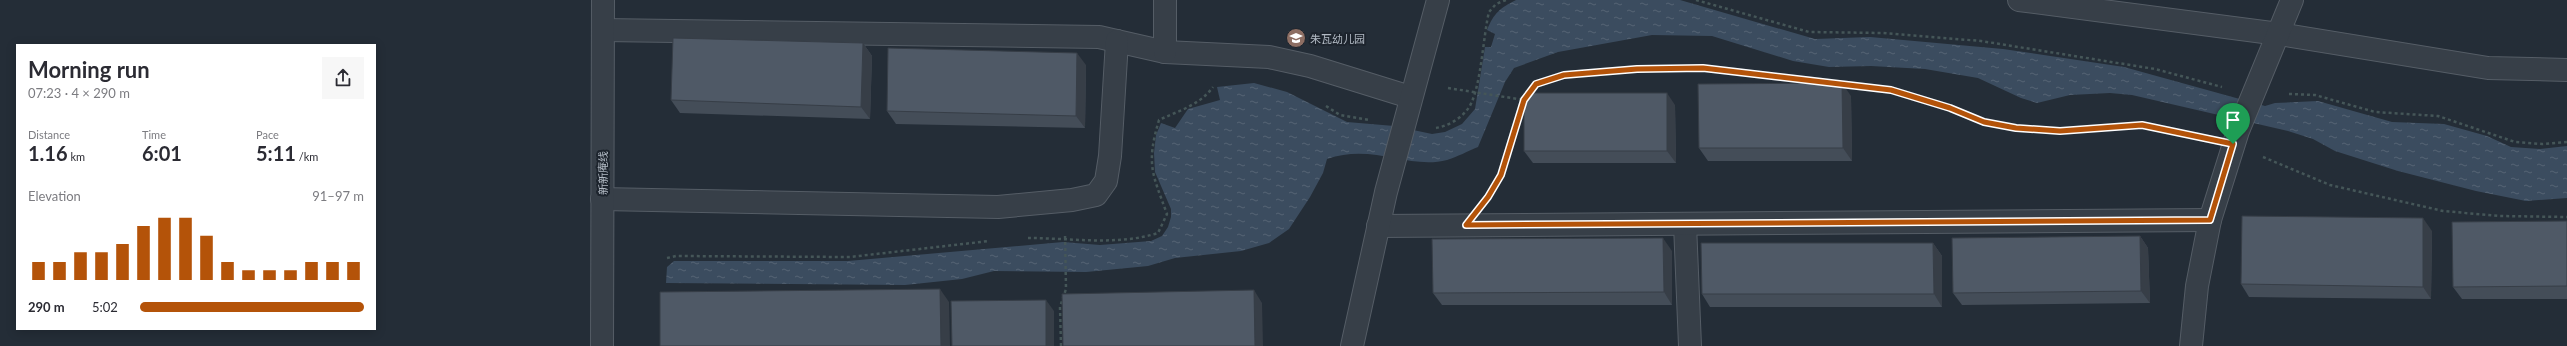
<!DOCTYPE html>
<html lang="en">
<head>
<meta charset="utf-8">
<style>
	:root { --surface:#fff; --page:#f7f7f7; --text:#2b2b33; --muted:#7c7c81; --accent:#b45309 }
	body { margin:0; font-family:Lato,"Noto Sans SC",sans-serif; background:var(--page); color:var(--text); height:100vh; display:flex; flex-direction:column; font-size:15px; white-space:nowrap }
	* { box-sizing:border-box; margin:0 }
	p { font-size:13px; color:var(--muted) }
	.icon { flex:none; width:22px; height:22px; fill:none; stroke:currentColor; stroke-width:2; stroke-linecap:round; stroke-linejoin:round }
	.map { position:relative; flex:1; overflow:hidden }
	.details { position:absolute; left:16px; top:44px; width:360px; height:286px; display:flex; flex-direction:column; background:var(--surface); border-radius:0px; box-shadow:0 2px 10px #0003 }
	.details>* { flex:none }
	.pin { position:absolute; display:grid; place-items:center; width:34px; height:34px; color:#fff; margin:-41px -17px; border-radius:50% 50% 50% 0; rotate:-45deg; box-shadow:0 0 4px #0007 }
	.pin .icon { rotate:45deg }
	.round { display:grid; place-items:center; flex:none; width:42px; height:42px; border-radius:0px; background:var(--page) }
	.head { display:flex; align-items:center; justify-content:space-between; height:68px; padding:0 12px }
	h1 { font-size:22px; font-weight:700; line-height:30px }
	.stats { display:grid; grid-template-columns:repeat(3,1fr); gap:6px; height:68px; padding:4px 12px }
	.stats div { display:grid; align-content:center }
	.stats b { font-size:20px; font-weight:700 }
	.stats small { font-size:11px; font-weight:400 }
	.stats p { font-size:11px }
	.chart { height:112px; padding:8px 12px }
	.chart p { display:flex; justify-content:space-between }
	.chart svg { width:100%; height:72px; margin-top:4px; stroke:var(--accent); stroke-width:6 }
	ul { padding:0 12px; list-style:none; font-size:13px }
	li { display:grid; grid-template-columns:64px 48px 1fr; align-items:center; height:30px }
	li i { height:10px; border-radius:5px; background:var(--accent) }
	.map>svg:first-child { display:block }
</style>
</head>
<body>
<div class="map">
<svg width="2567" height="346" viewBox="0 0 2567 346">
	<defs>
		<pattern id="water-ripples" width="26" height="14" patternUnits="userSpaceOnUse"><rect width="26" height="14" fill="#3b4c5f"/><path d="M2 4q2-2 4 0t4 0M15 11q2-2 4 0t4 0" fill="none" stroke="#556474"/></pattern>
	</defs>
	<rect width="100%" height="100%" fill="#242d37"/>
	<path fill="url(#water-ripples)" d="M 1516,0 L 1680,0 L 1815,39 L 1870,37 L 2003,49 L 2124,67 L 2265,106 L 2275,103 L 2318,101 L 2392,122 L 2444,124 L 2487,136 L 2511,147 L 2540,149 L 2567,146 L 2567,198 L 2526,201 L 2476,191 L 2398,171 L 2335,151 L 2313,139 L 2288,131 L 2132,95 L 2110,93 L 2070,95 L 2037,103 L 2021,98 L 1978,78 L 1925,69 L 1871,66 L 1829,67 L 1793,61 L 1712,36 L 1652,35 L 1558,52 L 1514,68 L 1505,82 L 1478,147 C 1468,151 1457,157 1447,160 C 1409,170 1373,143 1327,159 L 1323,173 L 1310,197 L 1289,229 L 1269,243 L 1241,251 L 1175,258 L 1148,266 L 1086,272 L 994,271 L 962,279 L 905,285 L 666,283 L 667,267 L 674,261 L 848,261 L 1063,242 L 1100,245 L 1151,241 L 1162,236 L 1168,227 L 1171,217 L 1171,209 L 1155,172 L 1154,153 L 1156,135 L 1161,123 L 1175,128 L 1188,109 L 1220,100 L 1217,87 L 1254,83 L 1287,92 L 1347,122 L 1394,126 L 1432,134 L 1445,132 L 1462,124 L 1475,109 L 1485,47 L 1491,47 L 1495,34 L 1487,30 C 1494,13 1500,8 1516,0 Z"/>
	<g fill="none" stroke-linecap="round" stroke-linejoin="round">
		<defs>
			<g id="minor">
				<path d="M 2019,0 L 2279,34 L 2488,68 L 2567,70"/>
				<path d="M 603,30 L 1099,37 L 1165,52 L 1269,57 L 1310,66 L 1410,97"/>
				<path d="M 1165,52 L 1165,0"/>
				<path d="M 602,199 L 998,207 L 1072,200 L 1096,195 L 1106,181 L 1110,156 L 1117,41"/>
				<path d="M 1685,224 L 1690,346"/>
				<path d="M 1378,226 L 2210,220"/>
				<path d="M 1352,346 L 1386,192 L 1438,0"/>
				<path d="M 2191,346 L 2197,286 L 2210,220 L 2238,131 L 2292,0"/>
			</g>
			<path id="tertiary" d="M 602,346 L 603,0"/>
		</defs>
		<use href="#minor" stroke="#555d66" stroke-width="24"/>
		<use href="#tertiary" stroke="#555d66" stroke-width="24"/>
		<g stroke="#455658" stroke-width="2.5" stroke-dasharray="3 3" stroke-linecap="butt">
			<path d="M 1696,0 L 1809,32 L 1883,33 L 1981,41 L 2155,69 L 2222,87"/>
			<path d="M 1840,84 L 1891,90 L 1950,108 L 1984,122 L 2016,128 L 2061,131 L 2142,125 L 2203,138"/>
			<path d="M 1448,88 L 1524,100"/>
			<path d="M 1528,94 L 1536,84 L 1564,75 L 1637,69 L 1703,68 L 1831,84"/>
			<path d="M 2289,94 L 2315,95 L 2375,112 L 2438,116 L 2515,142 L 2542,144 L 2567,142"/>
			<path d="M 1326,106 L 1340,115 L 1369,120"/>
			<path d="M 1436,128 C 1447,126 1459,120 1467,110 C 1481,94 1483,35 1489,12 L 1496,4 L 1506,0"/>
			<path d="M 2263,157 L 2330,185 L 2443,211 L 2500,216 L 2567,217"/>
			<path d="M 1491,193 L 1501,175 L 1525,98"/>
			<path d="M 1028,238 C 1070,238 1118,246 1158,233 L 1167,214 C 1152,173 1146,164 1159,120 C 1178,111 1200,105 1213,87"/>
			<path d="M 667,258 L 676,256 L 850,257 L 989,241"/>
			<path d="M 1061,346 L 1060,307 L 1066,289 L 1065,233"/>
		</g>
		<use href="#minor" stroke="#373f48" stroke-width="22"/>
		<use href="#tertiary" stroke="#373f48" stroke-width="22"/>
	</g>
	<g fill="#444d58">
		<path d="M 863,43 L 872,56 L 870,119 L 680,113 L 671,100 Z"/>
		<path d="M 1086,65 L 1085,128 L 896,124 L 887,111 Z"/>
		<path d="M 1851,96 L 1852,161 L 1708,161 L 1699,148 Z"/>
		<path d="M 1675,105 L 1676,163 L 1533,163 L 1524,151 Z"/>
		<path d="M 2567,221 L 2567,299 L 2462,299 L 2453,287 Z"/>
		<path d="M 2432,231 L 2431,299 L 2249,297 L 2241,284 Z"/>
		<path d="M 2140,236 L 2148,248 L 2150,303 L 1962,305 L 1953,293 Z"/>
		<path d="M 1933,243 L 1942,256 L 1942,307 L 1710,307 L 1702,294 Z"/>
		<path d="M 1672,251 L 1672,305 L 1442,305 L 1433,293 Z"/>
	</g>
	<g fill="#373e47">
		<path d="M 863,43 L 872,56 L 870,119 L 861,107 Z"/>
		<path d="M 1077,53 L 1086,65 L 1085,128 L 1076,116 Z"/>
		<path d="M 1842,83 L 1851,96 L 1852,161 L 1843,148 Z"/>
		<path d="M 1667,93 L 1675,105 L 1676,163 L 1667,151 Z"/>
		<path d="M 2423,218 L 2432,231 L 2431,299 L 2423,287 Z"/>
		<path d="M 2140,236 L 2148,248 L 2150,303 L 2141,291 Z"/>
		<path d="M 1663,238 L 1672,251 L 1672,305 L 1664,292 Z"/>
		<path d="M 1933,243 L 1942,256 L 1942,307 L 1934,294 Z"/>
		<path d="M 940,289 L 949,302 L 950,346 L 941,346 Z"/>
		<path d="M 1254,290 L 1262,303 L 1263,346 L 1255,346 Z"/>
		<path d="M 1046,300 L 1054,311 L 1054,346 L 1046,346 Z"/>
	</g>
	<g fill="#4f5966" stroke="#373e47">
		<path d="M 673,38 L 863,43 L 861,107 L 671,100 Z"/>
		<path d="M 888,48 L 1077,53 L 1076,116 L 887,111 Z"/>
		<path d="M 1842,83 L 1843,148 L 1699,148 L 1698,84 Z"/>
		<rect x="1524" y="93" width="143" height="58"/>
		<path d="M 2242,216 L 2423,218 L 2423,287 L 2241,284 Z"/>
		<path d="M 2567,221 L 2567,286 L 2453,287 L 2452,222 Z"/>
		<path d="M 2140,236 L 2141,291 L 1953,293 L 1952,238 Z"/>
		<path d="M 1663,238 L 1664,292 L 1433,293 L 1432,239 Z"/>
		<path d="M 1701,243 L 1933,243 L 1934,294 L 1702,294 Z"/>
		<path d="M 940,289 L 941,346 L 660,346 L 660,292 Z"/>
		<path d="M 1254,290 L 1255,346 L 1063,346 L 1062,294 Z"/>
		<path d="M 1046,300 L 1046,346 L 952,346 L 951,301 Z"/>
	</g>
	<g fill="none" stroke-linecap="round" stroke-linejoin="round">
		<defs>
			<path id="route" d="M 1703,68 L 1891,90 L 1950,108 L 1984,122 L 2016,128 L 2060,131 L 2142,125 L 2233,144 L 2210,220 L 1466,225 L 1488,197 L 1501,175 L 1524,100 L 1536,84 L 1564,75 L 1637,69 Z"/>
		</defs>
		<use href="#route" stroke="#fff" stroke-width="8"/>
		<use href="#route" stroke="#b45309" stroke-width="5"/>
	</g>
	<defs>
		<symbol id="school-disc" viewBox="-11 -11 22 22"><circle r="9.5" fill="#8d6e63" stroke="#1d242d"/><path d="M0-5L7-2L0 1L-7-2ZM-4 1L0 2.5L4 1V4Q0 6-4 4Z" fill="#fff"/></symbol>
	</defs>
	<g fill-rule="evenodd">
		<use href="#school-disc" x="1285" y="27" width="22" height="22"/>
	</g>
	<g text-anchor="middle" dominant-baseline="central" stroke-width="4" stroke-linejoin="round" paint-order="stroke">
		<g font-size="11" fill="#b2bac4" stroke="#1d242d" text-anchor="start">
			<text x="1310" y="38">朱瓦幼儿园</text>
		</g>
		<g font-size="11" fill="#b2bac4" stroke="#1d242d">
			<text transform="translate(602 173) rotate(-90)">新新庵线</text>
		</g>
	</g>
</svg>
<div class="pin" style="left:2233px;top:144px;background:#1e9e55"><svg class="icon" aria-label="arrive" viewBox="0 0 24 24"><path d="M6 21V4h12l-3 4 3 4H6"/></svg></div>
<section class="details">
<div class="head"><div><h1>Morning run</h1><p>07:23 · 4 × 290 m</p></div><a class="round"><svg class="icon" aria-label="share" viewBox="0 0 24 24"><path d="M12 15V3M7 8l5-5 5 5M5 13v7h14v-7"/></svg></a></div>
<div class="stats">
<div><p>Distance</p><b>1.16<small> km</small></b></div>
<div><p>Time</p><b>6:01</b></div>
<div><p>Pace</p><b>5:11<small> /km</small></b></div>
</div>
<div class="chart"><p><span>Elevation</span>91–97 m</p>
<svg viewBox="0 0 160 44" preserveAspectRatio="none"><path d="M5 44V33M15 44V33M25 44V27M35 44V27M45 44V22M55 44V11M65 44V6M75 44V6M85 44V17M95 44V33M105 44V38M115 44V38M125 44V38M135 44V33M145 44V33M155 44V33"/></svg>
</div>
<ul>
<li><b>290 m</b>5:02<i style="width:100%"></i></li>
</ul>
</section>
</div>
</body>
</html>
